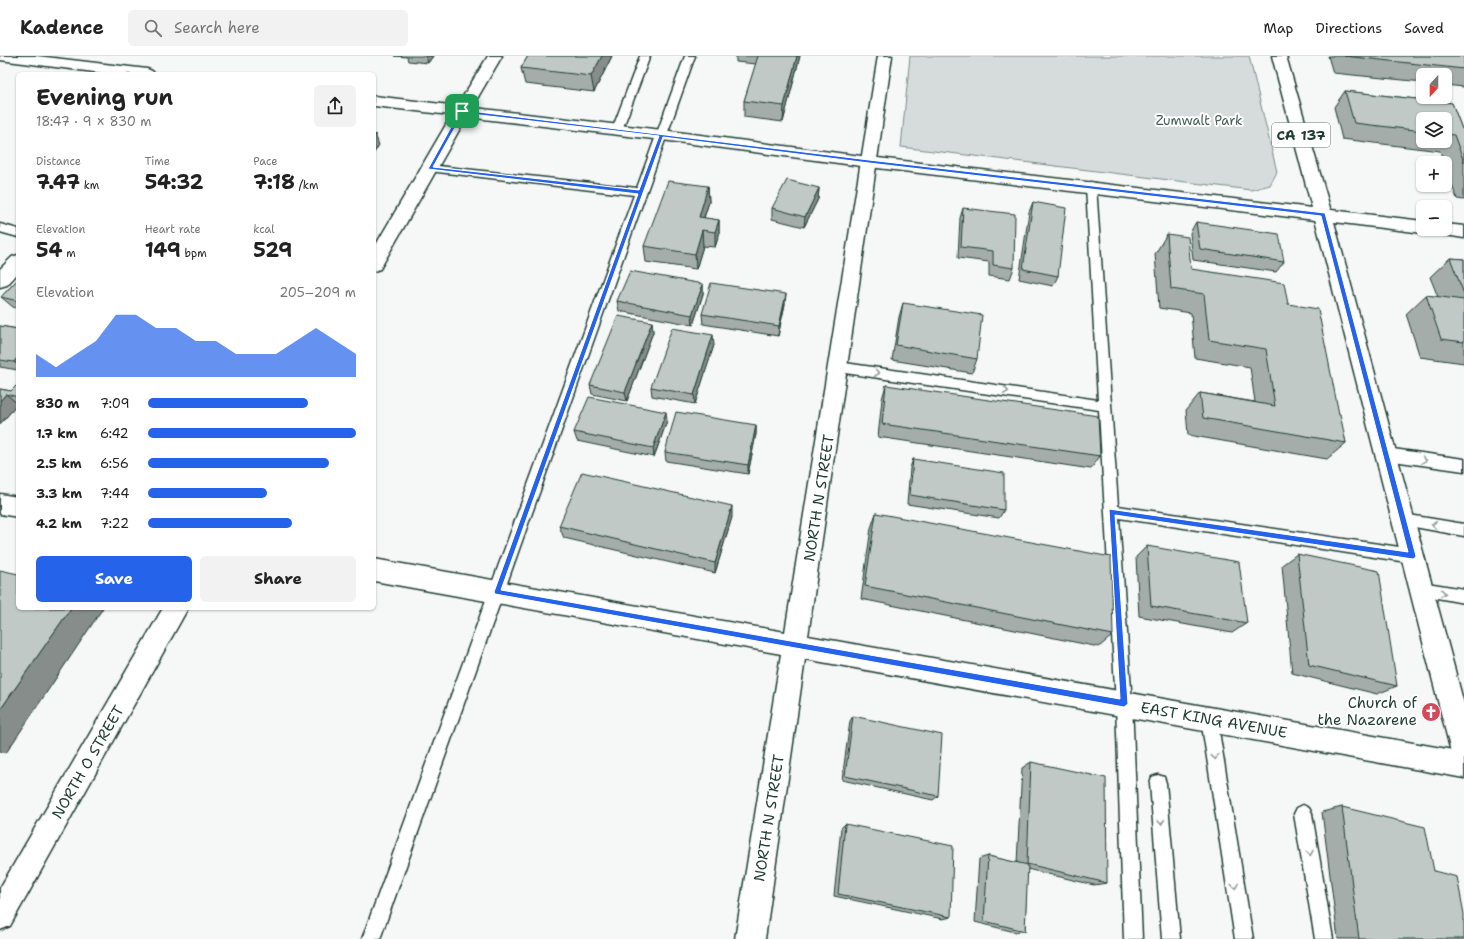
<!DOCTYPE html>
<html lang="en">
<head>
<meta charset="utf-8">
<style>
	:root { --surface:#fff; --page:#f2f2f2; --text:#222; --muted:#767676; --line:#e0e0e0; --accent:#2563eb }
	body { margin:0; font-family:"Shantell Sans",sans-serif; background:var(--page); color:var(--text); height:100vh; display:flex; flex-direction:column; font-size:15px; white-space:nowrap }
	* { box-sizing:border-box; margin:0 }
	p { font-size:13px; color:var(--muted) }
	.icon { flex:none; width:22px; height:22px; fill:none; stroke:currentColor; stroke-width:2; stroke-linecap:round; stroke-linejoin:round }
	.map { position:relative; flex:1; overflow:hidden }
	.side { position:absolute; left:16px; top:16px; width:360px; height:538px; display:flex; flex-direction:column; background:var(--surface); border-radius:6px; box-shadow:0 1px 3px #0004 }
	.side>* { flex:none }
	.needle { width:26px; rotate:201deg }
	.tools { position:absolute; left:1416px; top:12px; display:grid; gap:8px }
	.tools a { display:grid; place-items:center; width:36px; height:36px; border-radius:6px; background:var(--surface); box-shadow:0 1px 3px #0004; font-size:20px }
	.pin { position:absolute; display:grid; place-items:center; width:34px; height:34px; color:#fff; margin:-17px; border-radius:8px; box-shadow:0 2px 6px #0006 }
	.round { display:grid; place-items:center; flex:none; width:42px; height:42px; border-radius:6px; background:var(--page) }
	.headline { display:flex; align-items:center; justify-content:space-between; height:68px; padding:0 20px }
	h1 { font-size:22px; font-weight:700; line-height:30px }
	.figures { display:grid; grid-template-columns:repeat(3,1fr); gap:6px; height:68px; padding:4px 20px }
	.figures div { display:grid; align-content:center }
	.figures b { font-size:20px; font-weight:700 }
	.figures small { font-size:11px; font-weight:400 }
	.figures p { font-size:11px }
	.chart { height:112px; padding:8px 20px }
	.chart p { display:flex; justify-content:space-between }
	.chart svg { width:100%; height:72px; margin-top:4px; fill:var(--accent); opacity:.7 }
	.button { display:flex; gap:8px; margin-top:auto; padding:8px 20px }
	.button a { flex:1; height:46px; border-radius:6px; background:var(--accent); color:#fff; font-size:16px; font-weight:700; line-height:46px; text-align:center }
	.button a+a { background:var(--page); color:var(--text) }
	ul { padding:0 20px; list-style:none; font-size:13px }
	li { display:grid; grid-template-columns:64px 48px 1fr; align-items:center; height:30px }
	li i { height:10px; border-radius:5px; background:var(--accent) }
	header { display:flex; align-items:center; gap:24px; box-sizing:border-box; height:56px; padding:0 20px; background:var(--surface); border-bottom:1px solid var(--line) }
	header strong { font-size:19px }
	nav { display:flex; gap:22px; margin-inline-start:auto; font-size:14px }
	.search { width:280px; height:36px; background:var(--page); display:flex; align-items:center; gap:10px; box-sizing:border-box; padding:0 14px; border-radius:6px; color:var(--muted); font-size:15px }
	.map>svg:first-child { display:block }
</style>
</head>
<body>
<header>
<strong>Kadence</strong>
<div class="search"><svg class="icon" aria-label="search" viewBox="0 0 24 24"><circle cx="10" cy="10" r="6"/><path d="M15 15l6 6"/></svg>Search here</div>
<nav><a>Map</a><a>Directions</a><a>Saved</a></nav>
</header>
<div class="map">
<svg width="1464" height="883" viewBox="0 0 1464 883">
	<rect width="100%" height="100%" fill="#f6f7f7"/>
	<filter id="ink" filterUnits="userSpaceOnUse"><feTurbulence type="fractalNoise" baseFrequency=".025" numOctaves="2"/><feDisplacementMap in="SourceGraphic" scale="8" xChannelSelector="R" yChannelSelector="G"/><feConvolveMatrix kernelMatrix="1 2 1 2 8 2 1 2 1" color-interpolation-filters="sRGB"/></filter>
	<g filter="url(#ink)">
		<path fill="#d6dcdb" stroke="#7a8c88" d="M 910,0 L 1249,0 L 1277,116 L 1270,129 L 1251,134 L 901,91 Z"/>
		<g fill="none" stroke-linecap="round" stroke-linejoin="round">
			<defs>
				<g id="lane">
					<path d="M 640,0 L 650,0 L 622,74 L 617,77 L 613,76 L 612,74 Z"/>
					<path d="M 685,0 L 695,0 L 380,883 L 362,883 L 634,139 L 429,115 L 425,114 L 424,112 L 425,110 L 429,109 L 637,132 Z"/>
					<path d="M 1091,126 L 1095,127 L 1096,130 L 1118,450 L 1413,493 L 1418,495 L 1420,500 L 1418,505 L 1413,507 L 1119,462 L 1132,648 L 1142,883 L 1124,883 L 1116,648 L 1099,354 L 838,316 L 834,315 L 832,311 L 834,307 L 838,306 L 1098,344 L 1086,130 L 1087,127 Z"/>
					<path d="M 0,168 L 18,173 L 18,181 L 0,176 Z"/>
					<path d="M 1386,392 L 1464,403 L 1464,415 L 1386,404 L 1381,402 L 1379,398 L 1381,394 Z"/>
					<path d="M 1403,458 L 1464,468 L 1464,480 L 1398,468 L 1396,464 L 1398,460 Z"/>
					<path d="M 1421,526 L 1464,533 L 1464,547 L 1416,538 L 1414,533 L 1416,528 Z"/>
					<path d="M 1209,655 L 1215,657 L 1217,663 L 1253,883 L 1235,883 L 1201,663 L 1203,657 Z"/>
					<path d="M 1158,719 L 1164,721 L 1166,727 L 1180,883 L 1162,883 L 1150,727 L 1152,721 Z"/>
					<path d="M 1303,749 L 1309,752 L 1312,758 L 1333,883 L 1315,883 L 1294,758 L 1297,752 Z"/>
				</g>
				<g id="street">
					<path d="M 878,0 L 892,0 L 808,580 L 1464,696 L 1464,722 L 805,603 L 765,883 L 735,883 L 781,598 L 374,525 L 374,503 L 785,576 Z"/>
					<path d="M 462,50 L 468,52 L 470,55 L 380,213 L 374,215 L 374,192 L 454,55 L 456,52 Z"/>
					<path d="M 18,199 L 18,217 L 7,229 L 0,231 L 0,213 L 12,201 Z"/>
					<path d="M 0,438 L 18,441 L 18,461 L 0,458 Z"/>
					<path d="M 163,552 L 188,552 L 10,870 L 0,874 L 0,832 Z"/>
				</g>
				<g id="secondary">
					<path d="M 488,0 L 502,0 L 468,58 L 462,60 L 456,58 L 454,55 Z"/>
					<path d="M 1323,153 L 1423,165 L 1423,173 L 1445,173 L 1445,168 L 1464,170 L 1464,182 L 1433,177 L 1430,173 L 1429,175 L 1423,177 L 1334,166 L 1464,648 L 1464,709 L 1455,705 L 1451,696 L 1314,159 L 1317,155 Z"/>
				</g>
				<g id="primary">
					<path d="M 0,0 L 37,0 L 147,13 L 152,15 L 155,18 L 110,18 L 0,4 Z"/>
					<path d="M 1272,0 L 1286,0 L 1332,159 L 1329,163 L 1323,165 L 869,111 L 662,84 L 374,50 L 374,40 L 662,74 L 869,101 L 1312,152 Z"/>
				</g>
			</defs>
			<use href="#lane" stroke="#1f3d34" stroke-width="3"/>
			<use href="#street" stroke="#1f3d34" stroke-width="3"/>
			<use href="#secondary" stroke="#1f3d34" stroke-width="3"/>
			<use href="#primary" stroke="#1f3d34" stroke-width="3"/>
			<use href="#lane" fill="#fff" fill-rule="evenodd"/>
			<use href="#street" fill="#fff" fill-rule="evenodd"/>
			<use href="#secondary" fill="#fff" fill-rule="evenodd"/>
			<use href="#primary" fill="#fff" fill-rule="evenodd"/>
		</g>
		<g fill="#a5adaa" stroke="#1f3d34" fill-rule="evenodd">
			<path d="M 394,0 L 433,0 L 428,7 L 408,5 L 407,1 Z"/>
			<path d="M 528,0 L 612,0 L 594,36 L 525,28 L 521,12 Z"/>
			<path d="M 736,0 L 800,0 L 783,66 L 744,61 L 744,45 L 756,8 L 736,6 Z"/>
			<path d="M 1328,0 L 1464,0 L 1464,31 L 1445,29 L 1445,19 L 1423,19 L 1423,26 L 1333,17 Z"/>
			<path d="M 1345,35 L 1452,47 L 1462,73 L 1464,73 L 1464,144 L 1457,143 L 1445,110 L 1445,107 L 1444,107 L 1440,95 L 1342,83 L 1334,51 ZM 1423,63 L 1445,63 L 1445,85 L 1423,85 Z"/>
			<path d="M 708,130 L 709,146 L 704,162 L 719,164 L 719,179 L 715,191 L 703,190 L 696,213 L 646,206 L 644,190 Z"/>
			<path d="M 819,132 L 818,143 L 804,171 L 772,163 L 772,152 Z"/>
			<path d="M 1033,146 L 1058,220 L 1053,230 L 1019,223 L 1029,156 Z"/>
			<path d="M 963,152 L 1014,212 L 1010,223 L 989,220 L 989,206 L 958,202 L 960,162 Z"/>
			<path d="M 1196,166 L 1284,206 L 1276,216 L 1193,204 L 1190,177 Z"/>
			<path d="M 1167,178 L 1191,213 L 1288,248 L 1339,358 L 1346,387 L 1327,403 L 1188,379 L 1186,354 L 1200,337 L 1255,346 L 1250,311 L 1195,302 L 1191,257 L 1159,252 L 1155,198 Z"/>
			<path d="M 1450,202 L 1464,203 L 1464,307 L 1420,301 L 1406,258 L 1426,239 L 1438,241 L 1430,221 Z"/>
			<path d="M 18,223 L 18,253 L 13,251 L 1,241 Z"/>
			<path d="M 703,228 L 703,238 L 693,269 L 619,255 L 617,245 Z"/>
			<path d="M 903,247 L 977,303 L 972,317 L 892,304 L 899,261 Z"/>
			<path d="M 785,248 L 778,280 L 703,268 L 702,258 Z"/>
			<path d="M 652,266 L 653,276 L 627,345 L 592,338 L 590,329 Z"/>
			<path d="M 0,270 L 18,273 L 18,314 L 0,311 Z"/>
			<path d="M 714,289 L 695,348 L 652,340 L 651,331 Z"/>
			<path d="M 18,328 L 18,348 L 0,368 L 0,333 L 11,335 Z"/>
			<path d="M 886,329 L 1100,400 L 1091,413 L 878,381 L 882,343 Z"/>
			<path d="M 667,365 L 654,401 L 577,385 L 574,376 Z"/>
			<path d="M 756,369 L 756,378 L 748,418 L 666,405 L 665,396 Z"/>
			<path d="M 913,403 L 1004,454 L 999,462 L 907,448 L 910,412 Z"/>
			<path d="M 876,457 L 1113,579 L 1099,591 L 861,543 L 871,472 Z"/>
			<path d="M 732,461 L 715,517 L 564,482 L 559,470 Z"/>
			<path d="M 1147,490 L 1247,567 L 1232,577 L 1139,560 L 1136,501 Z"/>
			<path d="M 1297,498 L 1397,630 L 1377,638 L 1292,617 L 1282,509 Z"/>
			<path d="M 853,660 L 938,740 L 933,744 L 842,724 L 850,665 Z"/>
			<path d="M 1031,706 L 1107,827 L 1094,829 L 1027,813 L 1025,875 L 1015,876 L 975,866 L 979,803 L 988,800 L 1017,807 L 1022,712 Z"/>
			<path d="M 1342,751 L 1434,815 L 1464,883 L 1338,883 L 1322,756 Z"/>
			<path d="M 845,768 L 951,861 L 943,863 L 834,840 L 841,772 Z"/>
		</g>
		<g fill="#868d8b" stroke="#1f3d34">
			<path d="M 426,0 L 433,0 L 428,7 Z"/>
			<path d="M 602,0 L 612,0 L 594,36 L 591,20 Z"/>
			<path d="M 797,0 L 800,0 L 783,66 L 784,50 Z"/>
			<path d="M 375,78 L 379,89 L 374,97 L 374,79 Z"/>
			<path d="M 708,130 L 709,146 L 699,176 L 699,161 Z"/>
			<path d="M 819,132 L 818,143 L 804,171 L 805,161 Z"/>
			<path d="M 719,164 L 719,179 L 715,191 L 715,176 Z"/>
			<path d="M 702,174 L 703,190 L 696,213 L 695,198 Z"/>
			<path d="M 703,228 L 703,238 L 693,269 L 692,259 Z"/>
			<path d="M 786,238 L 785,248 L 778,280 L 779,270 Z"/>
			<path d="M 652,266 L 653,276 L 627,345 L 625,336 Z"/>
			<path d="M 713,279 L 714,289 L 695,348 L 694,339 Z"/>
			<path d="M 18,301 L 18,309 L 14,306 Z"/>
			<path d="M 6,338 L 18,348 L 0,368 L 0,345 Z"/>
			<path d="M 666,356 L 667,365 L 654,401 L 653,392 Z"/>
			<path d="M 756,369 L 756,378 L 748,418 L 748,409 Z"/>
			<path d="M 732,450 L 732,461 L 715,517 L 715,507 Z"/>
			<path d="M 71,552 L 103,552 L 6,697 L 0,695 L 0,654 Z"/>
		</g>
		<g fill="#c0c9c6" stroke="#1f3d34">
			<path d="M 528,0 L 602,0 L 591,20 L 521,12 Z"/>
			<path d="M 758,0 L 797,0 L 784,50 L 744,45 Z"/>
			<path d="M 1344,0 L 1464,0 L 1464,13 Z"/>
			<path d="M 1345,35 L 1452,47 L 1462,73 L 1464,73 L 1464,106 L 1454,79 L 1445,78 L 1445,63 L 1423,63 L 1423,75 L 1354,67 Z"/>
			<path d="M 787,124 L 819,132 L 805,161 L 772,152 Z"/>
			<path d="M 668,125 L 708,130 L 699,161 L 719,164 L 715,176 L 702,174 L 695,198 L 644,190 Z"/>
			<path d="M 1033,146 L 1066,152 L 1058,220 L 1023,213 Z"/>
			<path d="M 963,152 L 1015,158 L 1014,212 L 993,209 L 993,195 L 961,191 Z"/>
			<path d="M 1196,166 L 1279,178 L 1284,206 L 1200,193 Z"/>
			<path d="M 1167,178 L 1188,181 L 1191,213 L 1284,227 L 1288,248 L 1318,253 L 1339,358 L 1340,358 L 1346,387 L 1203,362 L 1200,337 L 1275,350 L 1266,293 L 1209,284 L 1204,238 L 1171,233 Z"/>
			<path d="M 1450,202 L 1464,203 L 1464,238 Z"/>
			<path d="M 630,215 L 703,228 L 692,259 L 617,245 Z"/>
			<path d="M 18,223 L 18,245 L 1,241 Z"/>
			<path d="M 711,227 L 786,238 L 779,270 L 702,258 Z"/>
			<path d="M 1426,239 L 1464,244 L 1464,286 L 1441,283 Z"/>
			<path d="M 903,247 L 982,259 L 977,303 L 896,289 Z"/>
			<path d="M 618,260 L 652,266 L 625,336 L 590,329 Z"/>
			<path d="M 0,270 L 18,273 L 18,301 L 14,306 L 0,304 Z"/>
			<path d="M 672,272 L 713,279 L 694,339 L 651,331 Z"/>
			<path d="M 18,328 L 18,341 L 6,338 L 0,345 L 0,333 L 11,335 Z"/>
			<path d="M 886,329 L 1098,360 L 1100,400 L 882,368 Z"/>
			<path d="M 589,341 L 666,356 L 653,392 L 574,376 Z"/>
			<path d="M 676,356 L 756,369 L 748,409 L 665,396 Z"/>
			<path d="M 913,403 L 1004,417 L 1004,454 L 910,439 Z"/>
			<path d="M 582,416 L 732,450 L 715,507 L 559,470 Z"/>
			<path d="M 876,457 L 1111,501 L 1113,579 L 865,530 Z"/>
			<path d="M 1147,490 L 1239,506 L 1247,567 L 1151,550 Z"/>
			<path d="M 1297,498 L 1379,515 L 1397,630 L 1309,609 Z"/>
			<path d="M 0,514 L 18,518 L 18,552 L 71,552 L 0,654 Z"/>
			<path d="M 853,660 L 942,679 L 938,740 L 845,720 Z"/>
			<path d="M 1031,706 L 1106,722 L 1107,827 L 1027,808 Z"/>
			<path d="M 1342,751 L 1425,771 L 1434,815 L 1457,821 L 1464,858 L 1464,883 L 1359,883 Z"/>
			<path d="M 845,768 L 953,790 L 951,861 L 838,838 Z"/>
			<path d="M 988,800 L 1028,809 L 1025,875 L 984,865 Z"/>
		</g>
		<defs><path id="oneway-chevron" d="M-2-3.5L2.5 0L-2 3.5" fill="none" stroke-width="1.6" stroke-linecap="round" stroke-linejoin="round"/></defs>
		<g stroke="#8f9e9a">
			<use href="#oneway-chevron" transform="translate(877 317) rotate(8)"/>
			<use href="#oneway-chevron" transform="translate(1006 335) rotate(8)"/>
			<use href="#oneway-chevron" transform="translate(1424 404) rotate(8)"/>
			<use href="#oneway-chevron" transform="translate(1434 469) rotate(-172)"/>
			<use href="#oneway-chevron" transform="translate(1443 537) rotate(9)"/>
			<use href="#oneway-chevron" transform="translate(1215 701) rotate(81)"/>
			<use href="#oneway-chevron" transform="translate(1161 766) rotate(85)"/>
			<use href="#oneway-chevron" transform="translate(1310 797) rotate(80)"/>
			<use href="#oneway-chevron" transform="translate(1235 830) rotate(81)"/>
		</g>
	</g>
	<path fill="#2563eb" stroke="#fff" fill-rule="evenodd" d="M 462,54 L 869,104 L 1325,157 L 1416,500 L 1415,502 L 1413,503 L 1115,459 L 1128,648 L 1124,651 L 495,538 L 494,536 L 638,138 L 428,113 L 460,55 ZM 463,57 L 659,80 L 639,134 L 433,111 ZM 663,81 L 869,107 L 1321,160 L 1408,496 L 1109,453 L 1120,643 L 501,534 Z"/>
	<defs>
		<symbol id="church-disc" viewBox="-11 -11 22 22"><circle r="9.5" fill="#d1495b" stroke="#fff"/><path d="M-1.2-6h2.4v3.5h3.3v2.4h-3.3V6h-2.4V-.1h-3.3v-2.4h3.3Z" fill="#fff"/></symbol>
	</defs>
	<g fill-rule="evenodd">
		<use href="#church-disc" x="1420" y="645" width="22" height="22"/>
	</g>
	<g text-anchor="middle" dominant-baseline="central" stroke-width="4" stroke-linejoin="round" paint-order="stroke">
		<g font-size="13" fill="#445d55" stroke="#fff">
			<text x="1199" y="64">Zumwalt Park</text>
		</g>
		<rect fill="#fff" stroke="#627771" stroke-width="1" x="1272" y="67" width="58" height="24" rx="3"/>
		<g font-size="14" font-weight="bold" fill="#1f3d34">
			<text x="1301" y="79">CA 137</text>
		</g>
		<g font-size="15" fill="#1f3d34" stroke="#fff">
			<text transform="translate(819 442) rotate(-81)">NORTH N STREET</text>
			<text transform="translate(1214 664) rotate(10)">EAST KING AVENUE</text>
			<text transform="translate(88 706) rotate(-60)">NORTH O STREET</text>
			<text transform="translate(769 762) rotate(-81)">NORTH N STREET</text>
		</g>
		<g font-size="15" fill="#1f3d34" stroke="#fff" text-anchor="end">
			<text x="1417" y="647">Church of<tspan x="1417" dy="17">the Nazarene</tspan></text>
		</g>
	</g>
</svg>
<div class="tools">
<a><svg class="needle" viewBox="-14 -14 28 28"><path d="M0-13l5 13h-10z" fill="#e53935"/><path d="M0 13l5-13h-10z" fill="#767676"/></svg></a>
<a><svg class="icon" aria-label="layers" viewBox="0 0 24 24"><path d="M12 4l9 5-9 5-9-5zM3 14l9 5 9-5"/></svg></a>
<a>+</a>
<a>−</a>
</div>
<div class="pin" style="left:462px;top:55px;background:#1e9e55"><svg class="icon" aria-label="arrive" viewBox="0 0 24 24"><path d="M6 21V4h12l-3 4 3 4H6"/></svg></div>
<section class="side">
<div class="headline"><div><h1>Evening run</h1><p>18:47 · 9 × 830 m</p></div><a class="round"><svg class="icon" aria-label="share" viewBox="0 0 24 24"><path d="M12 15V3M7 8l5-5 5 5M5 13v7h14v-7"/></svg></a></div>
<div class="figures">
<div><p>Distance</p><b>7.47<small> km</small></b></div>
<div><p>Time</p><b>54:32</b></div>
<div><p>Pace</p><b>7:18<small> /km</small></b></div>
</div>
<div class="figures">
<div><p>Elevation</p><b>54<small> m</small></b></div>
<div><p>Heart rate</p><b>149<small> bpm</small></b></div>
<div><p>kcal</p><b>529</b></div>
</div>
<div class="chart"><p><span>Elevation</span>205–209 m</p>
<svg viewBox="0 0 160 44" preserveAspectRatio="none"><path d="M0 44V30L10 38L20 30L30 22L40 6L50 6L60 14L70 14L80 22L90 22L100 30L110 30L120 30L130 22L140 14L150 22L160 30V44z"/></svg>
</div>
<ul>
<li><b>830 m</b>7:09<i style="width:77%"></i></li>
<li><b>1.7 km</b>6:42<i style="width:100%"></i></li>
<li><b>2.5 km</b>6:56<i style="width:87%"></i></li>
<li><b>3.3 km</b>7:44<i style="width:57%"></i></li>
<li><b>4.2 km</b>7:22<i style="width:69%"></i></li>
</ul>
<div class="button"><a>Save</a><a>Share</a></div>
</section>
</div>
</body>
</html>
